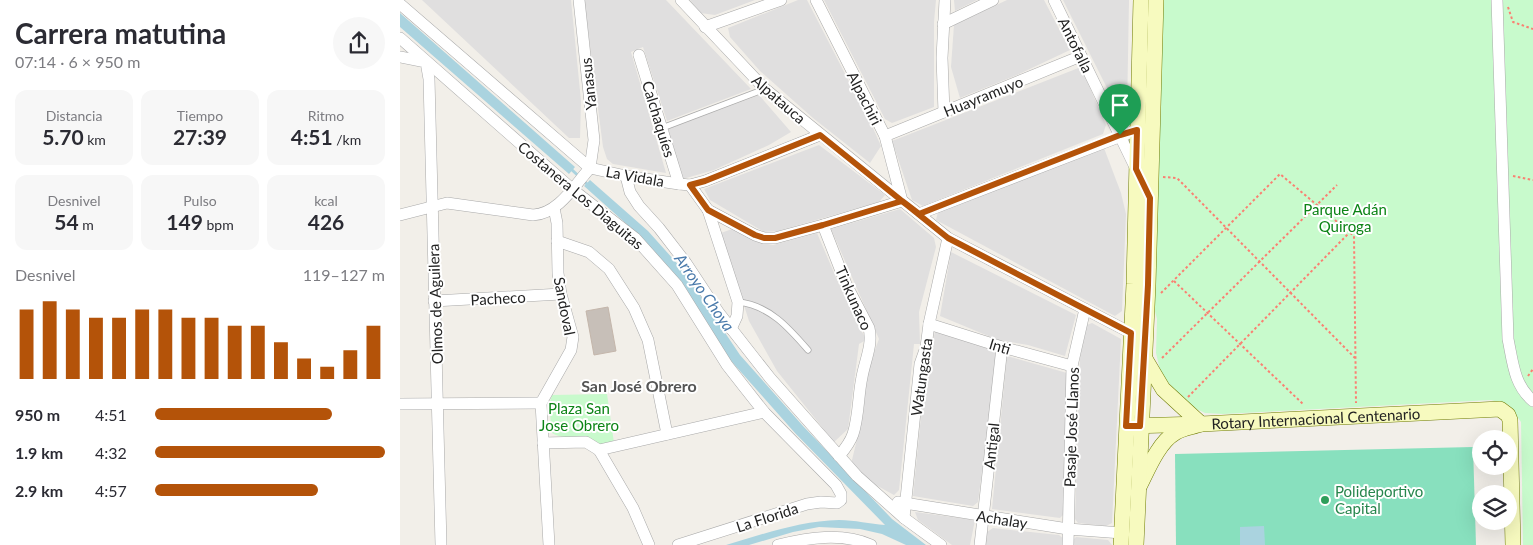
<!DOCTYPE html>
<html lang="es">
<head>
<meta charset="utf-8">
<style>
	:root { --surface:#fff; --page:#f7f7f7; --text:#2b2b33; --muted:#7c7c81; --accent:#b45309 }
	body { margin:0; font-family:Lato,sans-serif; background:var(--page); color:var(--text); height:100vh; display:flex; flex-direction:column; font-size:19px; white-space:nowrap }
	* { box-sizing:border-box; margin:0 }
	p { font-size:16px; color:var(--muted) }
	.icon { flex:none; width:28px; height:28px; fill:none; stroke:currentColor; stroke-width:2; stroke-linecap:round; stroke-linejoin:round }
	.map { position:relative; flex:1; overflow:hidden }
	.panel { display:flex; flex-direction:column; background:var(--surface); width:400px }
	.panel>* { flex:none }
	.fabs { position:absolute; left:1072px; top:430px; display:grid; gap:10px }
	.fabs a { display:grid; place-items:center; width:45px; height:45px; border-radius:50%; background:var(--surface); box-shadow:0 5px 20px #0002; font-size:25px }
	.pin { position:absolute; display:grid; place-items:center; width:42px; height:42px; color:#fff; margin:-51px -21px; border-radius:50% 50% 50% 0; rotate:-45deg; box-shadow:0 0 5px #0007 }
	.pin .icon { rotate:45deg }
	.round { display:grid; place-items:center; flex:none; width:52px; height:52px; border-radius:26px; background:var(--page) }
	.overview { display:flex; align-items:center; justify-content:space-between; height:85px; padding:0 15px }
	h1 { font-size:28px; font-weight:700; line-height:38px }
	.stats { display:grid; grid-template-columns:repeat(3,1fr); gap:8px; height:85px; padding:5px 15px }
	.stats div { display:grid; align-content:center; border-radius:12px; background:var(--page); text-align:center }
	.stats b { font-size:21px; font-weight:700 }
	.stats small { font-size:14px; font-weight:400 }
	.stats p { font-size:14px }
	.chart { height:140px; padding:10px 15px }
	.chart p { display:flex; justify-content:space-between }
	.chart svg { width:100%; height:90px; margin-top:5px; stroke:var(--accent); stroke-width:6 }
	ul { padding:0 15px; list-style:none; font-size:16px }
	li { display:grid; grid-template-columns:80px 60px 1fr; align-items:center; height:38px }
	li i { height:12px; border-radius:6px; background:var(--accent) }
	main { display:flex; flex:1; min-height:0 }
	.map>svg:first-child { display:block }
</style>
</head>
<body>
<main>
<section class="panel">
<div class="overview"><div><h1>Carrera matutina</h1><p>07:14 · 6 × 950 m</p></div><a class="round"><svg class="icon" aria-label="share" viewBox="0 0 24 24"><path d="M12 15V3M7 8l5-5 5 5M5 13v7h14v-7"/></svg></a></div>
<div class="stats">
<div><p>Distancia</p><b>5.70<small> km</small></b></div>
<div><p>Tiempo</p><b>27:39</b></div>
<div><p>Ritmo</p><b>4:51<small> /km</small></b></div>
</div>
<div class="stats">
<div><p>Desnivel</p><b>54<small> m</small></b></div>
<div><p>Pulso</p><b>149<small> bpm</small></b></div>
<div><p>kcal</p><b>426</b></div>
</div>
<div class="chart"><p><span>Desnivel</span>119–127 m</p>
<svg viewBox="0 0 160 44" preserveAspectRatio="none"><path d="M5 44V10M15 44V6M25 44V10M35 44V14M45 44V14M55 44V10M65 44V10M75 44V14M85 44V14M95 44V18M105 44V18M115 44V26M125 44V34M135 44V38M145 44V30M155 44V18"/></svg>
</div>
<ul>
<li><b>950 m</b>4:51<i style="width:77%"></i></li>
<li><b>1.9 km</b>4:32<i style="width:100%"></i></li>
<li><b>2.9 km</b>4:57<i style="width:71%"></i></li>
</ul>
</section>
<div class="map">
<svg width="1133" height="545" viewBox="0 0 1133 545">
	<rect width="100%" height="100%" fill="#f2efe9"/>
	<g fill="#e0dfdf">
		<path d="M 22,0 L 171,0 L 181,101 L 180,138 L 169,138 Z"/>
		<path d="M 184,0 L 266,0 L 351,89 L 267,121 L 243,47 L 231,52 L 266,173 L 213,164 L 207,159 L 203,147 Z"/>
		<path d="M 290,0 L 355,0 L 315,15 L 300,13 Z"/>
		<path d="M 398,0 L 407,0 L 473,128 L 481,146 L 470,163 L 413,118 L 360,71 L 330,37 L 328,28 Z"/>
		<path d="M 424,0 L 536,0 L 534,22 L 534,107 L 492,123 L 485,119 Z"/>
		<path d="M 554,0 L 577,0 L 555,11 Z"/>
		<path d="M 607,0 L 644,0 L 670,50 L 617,75 L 560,98 L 551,67 L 554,25 Z"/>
		<path d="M 663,0 L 729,0 L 727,111 L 720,114 Z"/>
		<path d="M 681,67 L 706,125 L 703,134 L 523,206 L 512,200 L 492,141 Z"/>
		<path d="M 359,95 L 391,132 L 369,145 L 314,170 L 283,179 L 268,129 Z"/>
		<path d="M 419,145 L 485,195 L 479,202 L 378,231 L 364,232 L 310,200 L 304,189 Z"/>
		<path d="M 704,148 L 721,193 L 726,214 L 722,311 L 715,316 L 536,220 L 538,212 Z"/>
		<path d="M 500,209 L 534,238 L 536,247 L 519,312 L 520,344 L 514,344 L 499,490 L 494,495 L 474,484 L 451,464 L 463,415 L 467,371 L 479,339 L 431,229 Z"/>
		<path d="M 332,229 L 357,242 L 373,245 L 417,233 L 438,282 L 466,340 L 459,344 L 448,429 L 434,442 L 377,371 L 349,321 L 321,233 Z"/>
		<path d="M 551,252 L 676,315 L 665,356 L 628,345 L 598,340 L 540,316 Z"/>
		<path d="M 692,323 L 721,339 L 712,523 L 706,526 L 678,523 L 675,519 L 680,358 L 687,325 Z"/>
		<path d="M 535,330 L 594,351 L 597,355 L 578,502 L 573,506 L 513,496 L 521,416 Z"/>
		<path d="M 607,356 L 667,373 L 664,514 L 660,518 L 592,509 Z"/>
		<path d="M 515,512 L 575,520 L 570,545 L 552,545 L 518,520 Z"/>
		<path d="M 593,528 L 659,535 L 664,539 L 663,545 L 585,545 L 587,532 Z"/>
		<path d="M 676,537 L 708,540 L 712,545 L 672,545 L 672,541 Z"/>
	</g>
	<g fill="#c8facc">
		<path d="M 763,0 L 1133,0 L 1133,545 L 1123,545 L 1121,422 L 1109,405 L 1091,400 L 823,414 L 805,413 L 788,405 L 761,374 L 756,353 L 757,319 L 753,303 Z"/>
		<path d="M 207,394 L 214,443 L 200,445 C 188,431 169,443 152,433 L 149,405 L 152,395 Z"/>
	</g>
	<path fill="#88e0be" d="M 1073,447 L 1076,545 L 776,545 L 775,454 Z"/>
	<g fill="#aad3df">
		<path d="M 0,13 L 175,167 L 169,174 L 0,27 Z"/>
		<path d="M 190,180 L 248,231 L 283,270 L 340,355 L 403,426 L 492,519 L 526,545 L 506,545 L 482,534 L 460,529 L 419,527 L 393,532 L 349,545 L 326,545 C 363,534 400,521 439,520 C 455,520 470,524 485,525 L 395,433 L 332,362 L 241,237 L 184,186 Z"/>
		<path d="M 864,526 L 865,545 L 840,545 L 840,527 Z"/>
	</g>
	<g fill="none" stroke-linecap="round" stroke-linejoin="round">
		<path stroke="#aad3df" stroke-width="3" d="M 170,168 L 189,186"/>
	</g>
	<path fill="#c7bfb8" stroke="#c4b6ab" d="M 208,307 L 216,351 L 194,355 L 186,311 Z"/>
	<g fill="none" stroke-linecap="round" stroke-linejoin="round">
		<defs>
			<g id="lane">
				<path d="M 262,128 L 365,89"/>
				<path d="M 338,302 C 369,305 389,328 408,350"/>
			</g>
			<g id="street">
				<path d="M 179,0 L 194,140 L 190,168"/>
				<path d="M 281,0 L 365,89 L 548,238 L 731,333 L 737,333"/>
				<path d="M 654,0 L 736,169"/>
				<path d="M 1097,0 L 1108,339 C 1113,363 1114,385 1133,401"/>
				<path d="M 0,4 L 190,168 L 226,176 L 279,184 L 290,185 L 305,181 L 420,135"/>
				<path d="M 543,24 L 593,0"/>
				<path d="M 305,27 L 381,0"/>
				<path d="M 0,38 L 172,189 L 235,238 L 277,285 L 327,365 L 345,388 L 364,412 L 436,485 L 441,494 L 441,500 L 437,503 L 421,502 L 407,504 L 278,545"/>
				<path d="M 239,55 L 279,184"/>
				<path d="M 0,57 L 26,62 L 29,79 L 41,545"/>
				<path d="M 544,112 L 542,58 L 545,0"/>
				<path d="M 485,136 L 681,56"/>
				<path d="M 226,176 L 230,192 L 239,206 L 259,228 L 286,263 L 319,313 L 370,378 L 457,476 L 504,518 L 541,545"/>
				<path d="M 290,185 L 308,210 L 355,235 L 364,238 L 375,238 L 423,225 L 502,201 L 485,136 L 416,0"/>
				<path d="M 308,210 L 338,302 L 337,316 L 331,329"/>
				<path d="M 519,214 L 737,130"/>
				<path d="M 0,215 L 47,203 L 133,215 C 158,214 174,186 190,168"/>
				<path d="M 423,225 L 446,284 L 469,328 C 473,345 465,360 462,377 C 458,395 459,416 453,434 C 450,443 445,449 439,456"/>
				<path d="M 157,241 L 189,252 L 209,269 L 234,308 L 248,340 L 267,434"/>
				<path d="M 34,301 L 161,294"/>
				<path d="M 529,324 L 602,347 L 672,366"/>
				<path d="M 0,404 L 141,403"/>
				<path d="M 143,443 L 186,442 L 199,450 L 364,412"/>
				<path d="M 199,450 L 233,508 L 249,545"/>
				<path d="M 498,502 L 668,529 L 722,533"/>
				<path d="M 504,518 L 520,364 L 526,347 L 529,324 L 548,238"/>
				<path d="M 149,545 L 141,403 L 171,350 L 173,337 L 161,294 L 158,273 L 157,223 L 154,208"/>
				<path d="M 378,545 C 408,538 441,532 471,545"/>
				<path d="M 580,545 L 602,347"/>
				<path d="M 668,545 L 672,366 L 685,309"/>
			</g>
			<g id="secondary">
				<path id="s1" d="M 730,426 L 801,424 L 1100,409 L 1108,415 L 1110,420 L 1113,545"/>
				<path d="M 740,485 C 748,469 759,442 775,433 C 782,428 793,427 801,424 L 763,389 L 744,357"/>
				<path d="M 721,545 L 734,284 L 741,0"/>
				<path d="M 736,545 L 748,285 L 756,0"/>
			</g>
		</defs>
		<use href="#lane" stroke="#a9a9a9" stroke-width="7"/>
		<use href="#street" stroke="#a9a9a9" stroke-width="12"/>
		<use href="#secondary" stroke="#707d05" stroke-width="16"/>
		<g stroke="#fa8072" stroke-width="2" stroke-dasharray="2.5 2.5" stroke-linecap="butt">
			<path d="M 1108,7 L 1113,22 L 1133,29"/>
			<path d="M 1113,176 L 1133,180"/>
			<path d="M 763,177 L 777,178 L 955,358"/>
			<path d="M 774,281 L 904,405"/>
			<path d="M 761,293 L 880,174 L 954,236 L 956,403"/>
			<path d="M 762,358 L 937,185"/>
			<path d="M 1128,376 L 1133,369"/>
			<path d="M 788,397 L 949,233"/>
		</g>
		<use href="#lane" stroke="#fff" stroke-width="5.5"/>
		<use href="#street" stroke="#fff" stroke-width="11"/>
		<use href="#secondary" stroke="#f7fabf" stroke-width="15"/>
	</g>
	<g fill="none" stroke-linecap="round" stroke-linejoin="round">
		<defs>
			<path id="route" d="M 720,135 L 519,214 L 502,201 L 423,225 L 375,238 L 364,238 L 355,235 L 308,210 L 290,185 L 305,181 L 420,135 L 548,238 L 731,333 L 726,426 L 740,426 L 748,285 L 750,198 L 736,169 L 737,130 L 720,135"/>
		</defs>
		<use href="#route" stroke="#fff" stroke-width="10"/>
		<use href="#route" stroke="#b45309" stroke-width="6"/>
	</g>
	<circle fill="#2e9e5b" stroke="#fff" stroke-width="2" cx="925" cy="500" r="5"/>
	<g text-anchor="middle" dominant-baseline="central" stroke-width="4" stroke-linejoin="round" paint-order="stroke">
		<g font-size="15" fill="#222" stroke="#fff">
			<text transform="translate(676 45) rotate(64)">Antofalla</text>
			<text transform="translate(188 84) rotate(-96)">Yanasus</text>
			<text transform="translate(583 96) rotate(-22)">Huayramuyo</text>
			<text transform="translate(465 98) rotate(63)">Alpachiri</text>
			<text transform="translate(379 99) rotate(41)">Alpatauca</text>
			<text transform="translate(259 119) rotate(73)">Calchaquíes</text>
			<text transform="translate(235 176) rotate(10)">La Vidala</text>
			<text transform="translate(181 195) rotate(40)">Costanera Los Diaguitas</text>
			<text transform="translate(98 298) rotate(-3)">Pacheco</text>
			<text transform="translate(454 298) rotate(66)">Tinkunaco</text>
			<text transform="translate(35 304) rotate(-92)">Olmos de Aguilera</text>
			<text transform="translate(165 306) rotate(79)">Sandoval</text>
			<text transform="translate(600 346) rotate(17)">Inti</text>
			<text transform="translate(521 377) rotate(-82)">Watungasta</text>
			<text stroke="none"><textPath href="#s1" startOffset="186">Rotary Internacional Centenario</textPath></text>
			<text transform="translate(671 427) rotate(-88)">Pasaje José Llanos</text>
			<text transform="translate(591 446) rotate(-84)">Antigal</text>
			<text transform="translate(367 517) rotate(-18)">La Florida</text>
			<text transform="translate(602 519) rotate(9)">Achalay</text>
		</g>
		<g font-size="15" fill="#0c8416" stroke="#fff">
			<text x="945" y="209">Parque Adán<tspan x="945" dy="17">Quiroga</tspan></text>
			<text x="179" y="408">Plaza San<tspan x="179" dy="17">Jose Obrero</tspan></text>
		</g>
		<g font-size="15" fill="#27864d" stroke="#fff" text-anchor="start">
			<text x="935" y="491">Polideportivo<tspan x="935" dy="17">Capital</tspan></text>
		</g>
		<g font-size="16" font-style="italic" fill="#4a7aab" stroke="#fff">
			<text transform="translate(305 292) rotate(55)">Arroyo Choya</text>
		</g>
		<g font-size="16" font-weight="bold" fill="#555" stroke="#fff">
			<text x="239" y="385">San José Obrero</text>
		</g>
	</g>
</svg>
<div class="fabs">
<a><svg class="icon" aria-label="locate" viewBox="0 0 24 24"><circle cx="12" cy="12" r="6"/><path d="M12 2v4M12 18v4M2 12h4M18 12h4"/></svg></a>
<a><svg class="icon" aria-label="layers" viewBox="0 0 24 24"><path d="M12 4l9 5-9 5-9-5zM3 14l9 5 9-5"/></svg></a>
</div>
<div class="pin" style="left:720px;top:135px;background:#1e9e55"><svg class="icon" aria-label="arrive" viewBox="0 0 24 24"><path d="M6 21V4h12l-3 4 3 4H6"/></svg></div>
</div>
</main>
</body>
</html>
